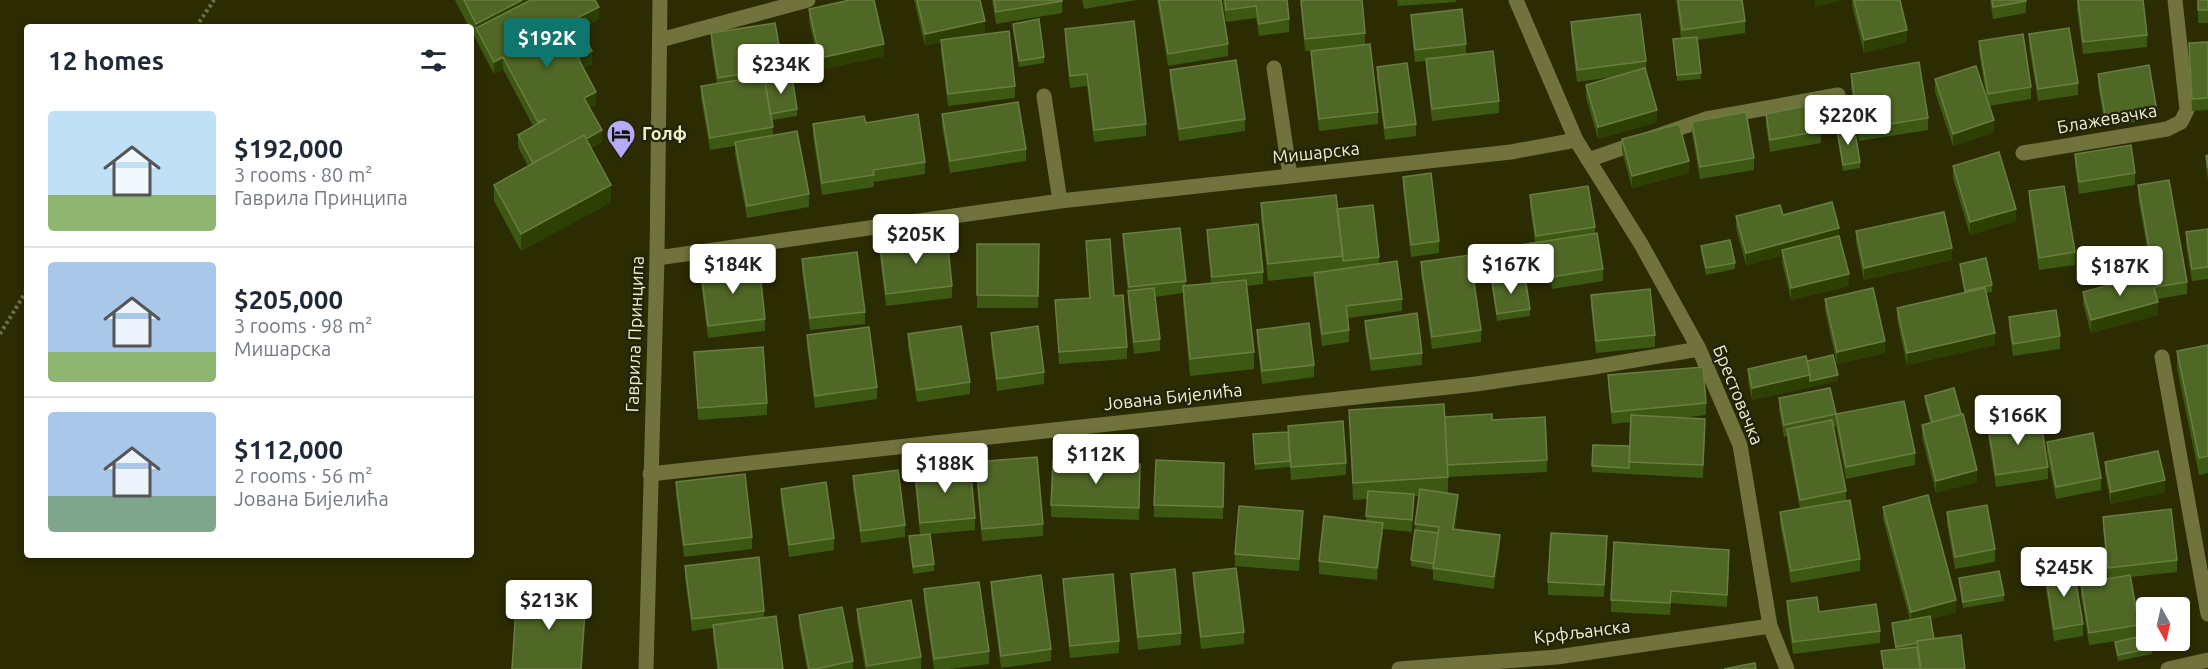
<!DOCTYPE html>
<meta charset="utf-8">
<style>
:root{--surface:#fff;--page:#f2f2f3;--text:#1f2937;--muted:#747a83;--line:#e0e1e3;--accent:#0f766e}
body{margin:0;font-family:Ubuntu,sans-serif;background:var(--page);color:var(--text);height:100vh;display:flex;flex-direction:column;font-size:22px;white-space:nowrap}
*{box-sizing:border-box;margin:0}
p{font-size:20px;color:var(--muted)}
.icon{flex:none;width:33px;height:33px;fill:none;stroke:currentColor;stroke-width:2;stroke-linecap:round;stroke-linejoin:round}
.map{position:relative;flex:1;overflow:hidden}
.details{position:absolute;left:24px;top:24px;width:450px;height:534px;display:flex;flex-direction:column;background:var(--surface);border-radius:6px;box-shadow:0 3px 9px #0003}
.details>*{flex:none}
.needle{width:39px;rotate:172deg}
.controls{position:absolute;left:2136px;top:597px;display:grid;gap:12px}
.controls a{display:grid;place-items:center;width:54px;height:54px;border-radius:6px;background:var(--surface);box-shadow:0 3px 9px #0003;font-size:30px}
.price{position:absolute;translate:-50% -51px;padding:0 14px;border-radius:6px;background:#fff;color:#222;font-size:20px;line-height:39px;filter:drop-shadow(0 2px 3px #0008)}
.price::after{content:'';position:absolute;left:50%;top:36px;width:18px;height:14px;margin-left:-9px;background:inherit;clip-path:polygon(0 0,100% 0,50% 100%)}
.price.active{background:var(--accent);color:#fff}
ul{padding:0;list-style:none}
li{display:flex;align-items:center;gap:18px;height:150px;padding:0 24px}
li+li{border-top:2px solid var(--line)}
li span{display:grid;place-items:center;flex:none;width:168px;height:120px;border-radius:6px;color:#555}
li>.icon{margin-inline-start:auto}
span .icon{width:72px;height:72px;fill:#fffc;stroke-width:1}
li b{font-size:26px}
h2{display:flex;justify-content:space-between;align-items:center;height:72px;padding:0 24px;font-size:26px}
.map>svg:first-child{display:block}
.lines{fill:none;stroke-linecap:round;stroke-linejoin:round}
.path{stroke:#6f7047;stroke-width:4;stroke-dasharray:3 3;stroke-linecap:butt}
.minor{stroke:#70733c;stroke-width:15}
.wall{fill:#3c5812}
.shaded-wall{fill:#2d3f03}
.building{fill:#506826;stroke:#697e40;stroke-width:1.5}
.labels{text-anchor:middle;stroke-width:4.5;stroke-linejoin:round;paint-order:stroke}
.street-label{font-size:18px;fill:#eff1cb;stroke:#212209}
.poi-label{font-size:18px;font-weight:bold;fill:#eff1cb;stroke:#212209;text-anchor:start}
</style>
<div class="map">
<svg width="2208" height="669" viewBox="0 0 2208 669">
<rect width="100%" height="100%" fill="#2b2c02"/>
<g class="lines">
<path class="path" d="M196,27L214,0
M0,334L27,290"/>
<path class="minor" d="M1516,0L1576,140L1641,244L1699,349L1740,445L1770,626L1787,669
M660,40L808,0
M1274,68L1290,176
M1044,96L1060,201
M2023,153L2167,129L2181,122L2187,110L2175,0
M1588,160L1706,119L1838,95
M657,258L1060,201L1511,152L1576,140
M2162,357L2208,614
M650,474L1476,384L1594,367L1699,349
M646,669L657,258L660,0
M1399,669L1557,657L1770,626
M2168,669L2208,660"/>
</g>
<path class="wall" d="M455,0H595L599,19L580,29L592,64L583,68L596,105L589,108L602,142L591,148L611,202L521,251L494,201V185L528,166L518,147V135L533,126L503,69L494,74L471,30V27H469Z
M914,0H980L985,33L970,36L1015,86V98L948,106L941,52V42L925,46Z
M992,0H1062V13L996,24Z
M1082,0H1137L1084,9Z
M1157,0H1221L1228,44V56L1168,66Z
M1223,0H1287L1289,19V32L1259,36L1256,18L1226,22Z
M1300,0H1362L1365,33V44L1378,112V124L1319,131L1311,63V51L1327,49L1305,51Z
M1397,0H1456V2L1398,6Z
M1676,0H1742L1745,21V33L1697,40L1701,79L1677,81L1673,39L1681,38Z
M1852,0H1900L1907,42L1864,53L1852,5Z
M1990,0H2026V13L1993,19Z
M2077,0L2147,35V47L2083,54L2077,10Z
M2198,0H2208V23H2198Z
M809,9L884,56L820,70L809,21Z
M1411,15L1466,44V54L1499,101V113L1432,121L1426,71V61L1415,62L1411,27Z
M1571,22L1646,61V73L1657,122L1598,139L1586,97V85L1613,77L1577,82L1571,35Z
M1013,24L1044,57V63L1019,67L1013,30Z
M1065,29L1146,124V136L1094,142L1087,86L1070,88L1065,41Z
M711,33L783,67V79L797,109V116L772,120L773,135L809,194V207L747,218L735,154V146L710,150L701,98V86L717,84L711,45Z
M2029,34L2078,83V95L2038,101L2029,46Z
M1979,41L2031,87V99L1989,106L1994,132L1953,146L1935,92V79L1987,100L1979,53Z
M2208,42V110L2192,111L2189,43Z
M1377,67L1416,124V136L1385,140L1377,79Z
M1170,70L1245,119V131L1179,141L1170,82Z
M1851,74L1928,118V130L1859,141L1851,86Z
M2098,74L2156,106V118L2105,127L2098,86Z
M942,114L1026,149V161L950,173L942,126Z
M1766,114L1821,131V143L1770,152L1766,126Z
M1692,122L1754,158V170L1700,179L1692,134Z
M866,123L925,162V174L874,182V187L822,195L813,136V124Z
M1837,129L1860,162V168L1843,171L1837,135Z
M1622,139L1689,173L1632,188L1622,151Z
M2075,154L2135,173V185L2079,194L2075,166Z
M2208,155V180L2206,168V156Z
M1953,166L2016,221L1970,235L1953,178Z
M1403,177L1439,241V253L1411,257L1403,189Z
M2138,185L2187,282V294L2157,299L2158,315L2091,333L2083,304V292L2155,290L2138,198Z
M2029,191L2075,252V265L2039,270L2029,203Z
M1530,195L1595,227V233L1603,269V281L1552,289L1551,278L1526,282L1530,309V316L1497,321L1488,262V250L1535,242L1530,207Z
M1261,203L1337,209L1379,257V264L1402,299V311L1348,318L1349,330V342L1322,346L1314,285V276L1268,281L1261,220Z
M1783,215L1839,236L1849,286L1791,300L1782,262V256L1746,265L1736,228V216Z
M2208,229V279L2192,281L2186,245V232Z
M1207,230L1263,272V284L1246,286L1254,352V369L1190,376L1183,303V293L1155,297L1160,339V351L1134,354L1128,303V293L1123,246V234L1186,281V286L1211,283L1207,242Z
M1856,231L1952,260L1864,280L1856,243Z
M1086,241L1127,347V359L1059,364L1055,300L1089,298Z
M977,244H1039L1038,308H977Z
M880,245L952,286V298L886,306L880,257Z
M1701,246L1735,263V269L1706,275L1701,252Z
M802,259L865,312V324L810,330L802,271Z
M1421,262L1481,330V342L1432,349L1421,274Z
M1960,264L1992,285V292L1986,293L1995,345L1907,365L1897,320V308L1965,293L1960,270Z
M701,271L765,319V331L708,338L701,283Z
M1591,295L1655,335V347L1596,353L1591,307Z
M1825,299L1885,353L1837,364L1825,311Z
M2009,317L2060,336V349L2013,356L2009,329Z
M1365,321L1422,353V365L1371,371L1365,333Z
M1257,330L1314,365V377L1262,384L1257,342Z
M991,333L1044,372V384L997,391L991,346Z
M908,334L970,382V394L917,402L908,347Z
M807,335L877,387V399L815,408L807,347Z
M2208,345V473L2199,475L2177,368V351Z
M694,352L767,403V415L698,420Z
M1807,361L1838,381L1752,400L1748,381V369Z
M1608,375L1706,403V415L1680,418L1705,431L1703,478L1592,472L1593,445L1630,446L1631,422L1612,424L1608,388Z
M1925,396L1977,482L1936,493L1922,437V425L1930,422L1925,403Z
M1779,398L1836,414L1915,453V465L1846,479L1836,426L1834,427L1846,491V501L1860,559V571L1791,583L1780,524V512L1800,509L1787,441V436L1784,437L1779,410Z
M1349,410L1492,420L1547,460V472L1448,477V493L1458,507L1455,529L1500,548L1494,589L1433,580V570L1411,566V560L1419,496H1414L1412,532L1383,529L1377,580L1319,574V561L1366,521L1367,499L1353,500Z
M1988,425L2048,467V479L1996,487L1988,437Z
M1253,434L1346,463V475L1291,480L1290,467L1255,470Z
M2047,442L2101,478V490L2056,499L2047,454Z
M976,462L1043,524V536L982,541L976,474Z
M2105,462L2165,492L2111,504L2105,474Z
M915,471L975,518V530L920,535L915,483Z
M1224,475L1223,519L1154,517V505Z
M853,476L905,525V537L861,543L853,488Z
M1140,476L1139,520L1051,517V505Z
M676,482L752,537V549L684,557L676,495Z
M781,489L834,538V550L789,557L781,501Z
M1883,507L1956,612L1930,619L1934,639L1965,669H1883L1881,651L1896,649L1892,630V623L1910,620L1883,519Z
M1947,512L1995,549V562L1955,569L1947,524Z
M2103,517L2177,560V572L2131,577L2139,625V637L2152,648V654L2118,661L2115,648V642L2130,639L2089,645L2081,595V583L2108,579L2103,529Z
M1303,523L1299,571L1235,566V554Z
M909,536L934,564V571L913,574Z
M1607,548L1604,597L1548,595V582Z
M1729,562L1727,607L1671,603L1670,615L1611,612V600Z
M685,566L764,611V618L783,669H717L713,637V628L692,631L685,578Z
M2045,571L2083,624V636L2054,641L2045,583Z
M1193,573L1244,632V644L1201,649L1193,585Z
M1131,574L1181,633V645L1138,650L1131,586Z
M1959,578L2004,595V601L1963,608L1959,584Z
M1063,579L1119,641V653L1070,658L1063,591Z
M991,582L1051,649V661L1001,668L991,594Z
M924,589L989,651V664L950,669H934L924,601Z
M1787,601L1880,631V643L1793,654L1787,613Z
M857,609L921,657V669H865L857,621Z
M799,615L853,661V669H807L799,627Z"/>
<path class="shaded-wall" d="M522,0H554L476,28V24Z
M1815,0H1845L1815,7Z
M599,7V19L575,31V19Z
M985,21V33L925,46V34Z
M1907,30V42L1864,53V40Z
M884,44V56L820,70V58Z
M592,51V64L578,70V58Z
M503,57V69L494,74V62Z
M596,92V105L584,110V98Z
M1657,110V122L1598,139V127Z
M1994,120V132L1953,146V134Z
M602,130V142L535,178V166Z
M1689,161V173L1632,188V176Z
M611,185V202L521,251V234Z
M2016,209V221L1970,235V222Z
M1839,228V240L1782,250V256L1746,265V253Z
M1952,248V260L1864,280V268Z
M1849,274V286L1791,300V288Z
M2158,302V315L2091,333V320Z
M1995,333V345L1907,365V353Z
M1885,341V353L1837,364V352Z
M1810,375V387L1752,400V388Z
M1838,375V381L1810,387V381Z
M1977,470V482L1936,493V481Z
M2165,480V492L2111,504V492Z
M1458,495V507L1453,541V529Z
M1303,511V523L1299,571V559Z
M1383,523V535L1377,580V568Z
M1500,535V548L1494,589V577Z
M1607,536V548L1604,597V585Z
M1729,550V562L1727,607V595Z
M586,596V613L582,669H581Z
M1956,600V612L1911,624V612Z"/>
<path class="building" d="M464,0H522L476,24Z
M531,0H595L599,7L575,19L592,51L578,58L596,92L584,98L602,130L586,139L584,135L533,163L518,135L546,119L538,122L503,57L494,62L476,28Z
M850,0H874L884,44L820,58L809,9Z
M917,0H980L985,21L925,34Z
M994,0H1062V1L996,12Z
M1159,0H1221L1228,44L1168,54Z
M1225,0H1287L1289,19L1259,24L1256,6L1226,10Z
M1301,0H1362L1365,33L1305,39Z
M1678,0H1742L1745,21L1682,30Z
M1854,0H1900L1907,30L1864,40Z
M1992,0H2026V1L1993,7Z
M2078,0H2143L2147,35L2083,42Z
M2198,0H2208V10H2198Z
M1462,9L1466,44L1415,50L1411,15Z
M1640,14L1646,61L1577,70L1571,22Z
M1039,19L1044,57L1019,61L1013,24Z
M1134,21L1146,124L1094,130L1087,74L1070,76L1065,29Z
M775,23L783,67L718,78L711,33Z
M2069,28L2078,83L2038,89L2029,34Z
M1009,31L1015,86L948,94L941,40Z
M2023,34L2031,87L1988,94L1979,41Z
M1697,37L1701,73L1677,75L1673,39Z
M2208,42V98L2192,99L2189,43Z
M1370,44L1378,112L1319,119L1311,51Z
M1493,51L1499,101L1432,109L1426,59Z
M1236,60L1245,119L1179,129L1170,70Z
M1919,62L1928,118L1859,129L1851,74Z
M1407,63L1416,124L1385,128L1377,67Z
M2149,65L2156,106L2105,115L2098,74Z
M1976,66L1994,120L1953,134L1935,79Z
M1645,68L1657,110L1598,127L1586,85Z
M764,76L773,127L710,138L701,86Z
M792,77L797,109L770,114L765,81Z
M1018,102L1026,149L950,161L942,114Z
M1816,104L1821,131L1770,140L1766,114Z
M1746,112L1754,158L1700,167L1692,122Z
M918,114L925,162L873,170L874,175L822,183L813,124L864,116L866,123Z
M1679,124L1689,161L1632,176L1622,139Z
M1854,126L1860,162L1843,165L1837,129Z
M797,131L809,194L747,206L735,142Z
M584,135L611,185L521,234L494,185Z
M2131,145L2135,173L2079,182L2075,154Z
M1999,152L2016,209L1970,222L1953,166Z
M2208,155V168L2206,156Z
M1431,173L1439,241L1411,245L1403,177Z
M2169,180L2187,282L2156,287L2138,185Z
M1588,186L1595,227L1536,236L1530,195Z
M2064,186L2075,252L2039,258L2029,191Z
M1336,195L1343,256L1268,264L1261,203Z
M1832,202L1839,228L1746,253L1736,216L1780,205L1783,215Z
M1373,205L1379,257L1343,261L1337,209Z
M1944,212L1952,248L1864,268L1856,231Z
M1258,224L1263,272L1212,277L1207,230Z
M1180,228L1186,281L1129,287L1123,234Z
M2208,229V267L2192,269L2186,232Z
M1597,233L1603,269L1552,277L1551,266L1492,275L1488,250Z
M1839,236L1849,274L1791,288L1782,250Z
M947,237L952,286L886,294L880,245Z
M1110,239L1114,296L1123,295L1127,347L1059,352L1055,300L1090,298L1086,241Z
M1730,240L1735,263L1706,268L1701,246Z
M977,244H1039L1038,296L977,295Z
M857,252L865,312L810,318L802,259Z
M1470,255L1481,330L1432,337L1421,262Z
M1986,258L1992,285L1965,291L1960,264Z
M1397,261L1402,299L1346,306L1349,330L1322,334L1314,273Z
M759,264L765,319L708,326L701,271Z
M2150,274L2158,302L2091,320L2083,292Z
M1525,276L1530,309L1497,314L1492,281Z
M1246,280L1254,352L1190,359L1183,286Z
M1154,288L1160,339L1134,342L1128,291Z
M1873,288L1885,341L1837,352L1825,299Z
M1985,288L1995,333L1907,353L1897,308Z
M1650,289L1655,335L1596,341L1591,295Z
M2056,310L2060,336L2013,344L2009,317Z
M1417,313L1422,353L1371,359L1365,321Z
M1309,323L1314,365L1262,371L1257,330Z
M961,326L970,382L917,390L908,334Z
M1038,326L1044,372L997,379L991,333Z
M869,327L877,387L815,396L807,335Z
M2208,345V456L2199,458L2177,351Z
M763,347L767,403L698,408L694,352Z
M1833,355L1838,375L1810,381V375L1807,361Z
M1806,356L1810,375L1752,388L1748,369Z
M1703,367L1706,403L1612,412L1608,375Z
M1830,388L1836,414L1784,425L1779,398Z
M1954,388L1961,414L1932,422L1925,396Z
M1904,401L1915,453L1846,467L1836,414Z
M1444,404L1448,477L1353,483L1349,410Z
M1492,414V420L1545,417L1547,460L1447,465L1445,417Z
M1963,414L1977,470L1936,481L1922,425Z
M1631,415L1705,419L1703,465L1629,462Z
M2040,416L2048,467L1996,475L1988,425Z
M1832,420L1846,491L1800,500L1787,429Z
M1343,421L1346,463L1291,467L1288,426Z
M1288,432L1290,461L1255,464L1253,434Z
M2093,433L2101,478L2056,487L2047,442Z
M1593,445L1630,446L1629,468L1592,466Z
M2158,451L2165,480L2111,492L2105,462Z
M1037,457L1043,524L982,529L976,462Z
M1156,460L1224,463L1223,507L1154,505Z
M1053,461L1140,464L1139,508L1051,505Z
M970,465L975,518L920,523L915,471Z
M898,470L905,525L861,531L853,476Z
M745,474L752,537L684,545L676,482Z
M826,482L834,538L789,545L781,489Z
M1420,489L1458,495L1453,529L1500,535L1494,577L1433,568L1439,527L1415,524Z
M1368,491L1414,494L1412,520L1366,516Z
M1928,495L1956,600L1911,612L1883,507Z
M1850,500L1860,559L1791,571L1780,512Z
M1987,505L1995,549L1955,557L1947,512Z
M1239,506L1303,511L1299,559L1235,554Z
M2171,509L2177,560L2108,568L2103,517Z
M1324,516L1383,523L1377,568L1319,561Z
M1415,530L1438,533L1434,564L1411,560Z
M1551,533L1607,536L1604,585L1548,582Z
M930,534L934,564L913,567L909,536Z
M1614,542L1729,550L1727,595L1671,591L1670,603L1611,600Z
M759,557L764,611L692,619L685,566Z
M2073,566L2083,624L2054,629L2045,571Z
M1236,568L1244,632L1201,637L1193,573Z
M1175,569L1181,633L1138,637L1131,574Z
M1999,571L2004,595L1963,602L1959,578Z
M1113,574L1119,641L1070,646L1063,579Z
M1041,575L1051,649L1001,656L991,582Z
M2130,575L2139,625L2089,633L2081,583Z
M979,582L989,651L934,659L924,589Z
M517,592L586,596L581,669H512Z
M1817,597L1819,612L1876,604L1880,631L1793,642L1787,601Z
M911,600L921,657L867,666L857,609Z
M842,607L853,661L816,669H809L799,615Z
M776,616L783,669H719L713,625Z
M1930,616L1934,639L1917,641V643L1896,647L1892,623Z
M1961,635L1965,669H1921L1917,641Z
M2146,635V640H2151L2152,648L2118,655L2115,642Z
M1917,647L1920,669H1884L1881,651Z
M1755,663L1756,669H1724Z"/>
<defs>
<g id="hotel-pin" transform="scale(1.5)"><path d="M0 17L-7.5 6A9.5 9.5 0 1 1 7.5 6Z" fill="#b7abf8" stroke="#212209"/><path d="M-6-4.5h1.5V1H6V5H4.5V3h-9V5H-6ZM-4 0a1.8 1.8 0 1 1 3.6 0ZM.5 0V-2.5h3Q6-2.5 6 0Z" fill="#111"/></g>
</defs>
<g fill-rule="evenodd">
<use href="#hotel-pin" x="621" y="134"/>
</g>
<g class="labels">
<g class="street-label">
<text transform="translate(2107 119) rotate(-10)" y="6">Блажевачка</text>
<text transform="translate(1316 153) rotate(-6)" y="6">Мишарска</text>
<text transform="translate(635 334) rotate(-88)" y="6">Гаврила Принципа</text>
<text transform="translate(1738 395) rotate(68)" y="6">Брестовачка</text>
<text transform="translate(1173 397) rotate(-6)" y="6">Јована Бијелића</text>
<text transform="translate(1582 632) rotate(-7)" y="6">Крфљанска</text>
</g>
<g class="poi-label">
<text x="642" y="140">Голф</text>
</g>
</g>
</svg>
<div class="controls">
<a><svg class="needle" viewBox="-14 -14 28 28"><path d="M0-13l5 13h-10z" fill="#e53935"/><path d="M0 13l5-13h-10z" fill="#747a83"/></svg></a>
</div>
<b class="price active" style="left:547px;top:69px">$192K</b>
<b class="price" style="left:781px;top:95px">$234K</b>
<b class="price" style="left:1848px;top:146px">$220K</b>
<b class="price" style="left:916px;top:265px">$205K</b>
<b class="price" style="left:733px;top:295px">$184K</b>
<b class="price" style="left:1511px;top:295px">$167K</b>
<b class="price" style="left:2120px;top:297px">$187K</b>
<b class="price" style="left:2018px;top:446px">$166K</b>
<b class="price" style="left:1096px;top:485px">$112K</b>
<b class="price" style="left:945px;top:494px">$188K</b>
<b class="price" style="left:2064px;top:598px">$245K</b>
<b class="price" style="left:549px;top:631px">$213K</b>
<section class="details">
<h2>12 homes<svg class="icon" aria-label="filters" viewBox="0 0 24 24"><path d="M4 7h16M4 17h16"/><circle cx="9" cy="7" r="2"/><circle cx="15" cy="17" r="2"/></svg></h2>
<ul>
<li><span style="background:linear-gradient(#bfe0f5 70%,#8fb573 0)"><svg class="icon" aria-label="home" viewBox="0 0 24 24"><path d="M3 11l9-7 9 7M6 9v11h12V9"/></svg></span><div><b>$192,000</b><p>3 rooms · 80 m²</p><p>Гаврила Принципа</p></div></li>
<li><span style="background:linear-gradient(#a9c7e8 75%,#8fb573 0)"><svg class="icon" aria-label="home" viewBox="0 0 24 24"><path d="M3 11l9-7 9 7M6 9v11h12V9"/></svg></span><div><b>$205,000</b><p>3 rooms · 98 m²</p><p>Мишарска</p></div></li>
<li><span style="background:linear-gradient(#a9c7e8 70%,#7fa58c 0)"><svg class="icon" aria-label="home" viewBox="0 0 24 24"><path d="M3 11l9-7 9 7M6 9v11h12V9"/></svg></span><div><b>$112,000</b><p>2 rooms · 56 m²</p><p>Јована Бијелића</p></div></li>
</ul>
</section>
</div>
